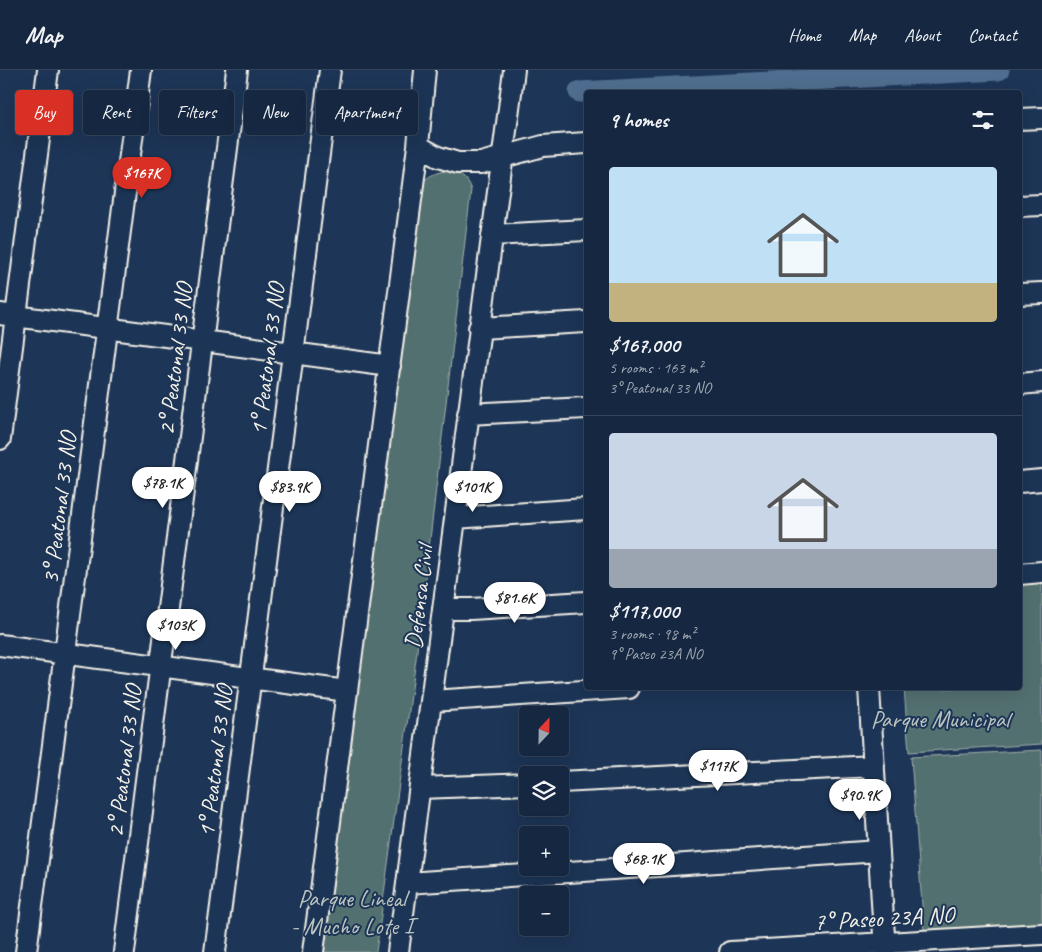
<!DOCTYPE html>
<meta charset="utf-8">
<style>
:root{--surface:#162841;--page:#23344c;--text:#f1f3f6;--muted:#9ea6b1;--line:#35445a;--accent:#d93025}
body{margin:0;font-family:Caveat,sans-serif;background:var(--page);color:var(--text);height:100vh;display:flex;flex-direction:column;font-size:19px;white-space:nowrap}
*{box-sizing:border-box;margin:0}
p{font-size:16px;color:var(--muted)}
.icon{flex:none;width:28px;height:28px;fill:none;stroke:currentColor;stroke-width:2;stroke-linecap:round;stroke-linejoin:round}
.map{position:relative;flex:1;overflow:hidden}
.details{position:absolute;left:584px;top:20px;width:438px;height:600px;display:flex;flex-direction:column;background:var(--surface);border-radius:5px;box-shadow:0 5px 20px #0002,0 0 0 1px var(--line)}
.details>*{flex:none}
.hud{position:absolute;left:15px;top:20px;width:475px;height:45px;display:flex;gap:10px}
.needle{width:32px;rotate:22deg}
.fabs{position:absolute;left:519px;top:636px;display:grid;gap:10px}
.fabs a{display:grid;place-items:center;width:50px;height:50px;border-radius:5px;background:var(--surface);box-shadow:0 5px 20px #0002,0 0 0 1px var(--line);font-size:25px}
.price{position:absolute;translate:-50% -42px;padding:0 11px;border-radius:18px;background:#fff;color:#222;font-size:16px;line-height:32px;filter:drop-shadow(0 1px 2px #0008)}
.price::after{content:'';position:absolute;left:50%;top:30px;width:15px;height:11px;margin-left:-8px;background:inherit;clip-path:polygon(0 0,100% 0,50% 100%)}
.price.current{background:var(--accent);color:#fff}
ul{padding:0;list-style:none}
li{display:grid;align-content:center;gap:10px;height:265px;padding:0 25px}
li+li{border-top:1px solid var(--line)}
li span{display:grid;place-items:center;height:155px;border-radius:5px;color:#555}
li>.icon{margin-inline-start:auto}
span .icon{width:90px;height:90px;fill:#fffc;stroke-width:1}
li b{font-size:21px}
h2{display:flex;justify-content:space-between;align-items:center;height:60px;padding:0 25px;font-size:21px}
.chip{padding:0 18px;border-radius:5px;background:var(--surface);box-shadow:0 5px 20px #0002,0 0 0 1px var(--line);font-size:18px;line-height:45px}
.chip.current{background:var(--accent);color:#fff}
header{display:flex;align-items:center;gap:30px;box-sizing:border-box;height:70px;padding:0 25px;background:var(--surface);border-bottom:1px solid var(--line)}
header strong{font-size:24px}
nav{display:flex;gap:28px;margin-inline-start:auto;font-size:18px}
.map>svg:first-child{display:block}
.green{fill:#52706f;stroke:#a3b0ac}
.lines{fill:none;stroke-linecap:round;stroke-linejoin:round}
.canal{stroke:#506d8f;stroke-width:21}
.minor-casing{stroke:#f4f1e8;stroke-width:24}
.minor{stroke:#1d3557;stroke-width:20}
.labels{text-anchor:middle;stroke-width:4;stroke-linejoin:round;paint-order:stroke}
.street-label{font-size:24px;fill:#f4f1e8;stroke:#1d3557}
.park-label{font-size:24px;fill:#bbc4be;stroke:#1d3557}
</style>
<header>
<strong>Map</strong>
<nav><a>Home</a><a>Map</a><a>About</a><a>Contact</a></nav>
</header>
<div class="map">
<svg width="1042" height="882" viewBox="0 0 1042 882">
<rect width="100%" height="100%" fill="#1d3557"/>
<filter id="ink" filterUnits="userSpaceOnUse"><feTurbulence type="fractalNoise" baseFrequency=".02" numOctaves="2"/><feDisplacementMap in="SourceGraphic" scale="10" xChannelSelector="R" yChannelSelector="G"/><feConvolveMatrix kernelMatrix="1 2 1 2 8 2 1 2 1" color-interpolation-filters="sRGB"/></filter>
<g filter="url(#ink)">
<path class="green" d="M447,101C461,105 466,106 471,120L416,589L376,882H316L420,114C429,106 435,102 447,101Z
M1042,512V674L909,682L904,618H1019V513Z
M1042,680V856L924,862L911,687Z"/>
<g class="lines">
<path class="canal" d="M579,22L999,0"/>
<g class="minor-casing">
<path id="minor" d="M1019,49L1042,48
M418,76L438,87L458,93H481L543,76L586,73
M1019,136L1042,135
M492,165L586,160
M1019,224L1042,223
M0,244L390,296
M479,258L586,252
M1019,314L1042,312
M468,344L586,338
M0,369L48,0
M1019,412L1042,410
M455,448L586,439
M1019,504L1042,502
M443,539H471L586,532
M0,575L347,621
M869,618L885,882
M431,631L629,618
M560,712L874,696
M420,718L528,714
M407,813L879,781
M26,882L141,0
M124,882L237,0
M215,882L330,0
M313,882L418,76L425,0
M398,882L514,0
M730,882L1042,864"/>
</g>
<use href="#minor" class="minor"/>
</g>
</g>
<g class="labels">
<g class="street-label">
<text transform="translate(175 289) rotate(-83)" y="8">2° Peatonal 33 NO</text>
<text transform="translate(267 289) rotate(-83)" y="8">1° Peatonal 33 NO</text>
<text transform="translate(59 438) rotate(-83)" y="8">3° Peatonal 33 NO</text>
<text transform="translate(419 527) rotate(-83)" y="8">Defensa Civil</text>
<text transform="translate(124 691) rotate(-83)" y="8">2° Peatonal 33 NO</text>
<text transform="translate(215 691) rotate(-83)" y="8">1° Peatonal 33 NO</text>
<text transform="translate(884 848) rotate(-3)" y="8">7° Paseo 23A NO</text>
</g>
<g class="park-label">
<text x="940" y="657">Parque Municipal</text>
<text x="352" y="836">Parque Lineal<tspan x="352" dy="28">- Mucho Lote I</tspan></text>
</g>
</g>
</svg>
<div class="fabs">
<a><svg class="needle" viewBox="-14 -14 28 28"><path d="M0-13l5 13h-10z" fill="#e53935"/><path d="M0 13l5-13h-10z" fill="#9ea6b1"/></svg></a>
<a><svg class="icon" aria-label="layers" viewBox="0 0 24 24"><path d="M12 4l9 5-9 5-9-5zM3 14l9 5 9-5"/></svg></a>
<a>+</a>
<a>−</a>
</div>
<b class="price current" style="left:142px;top:129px">$167K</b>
<b class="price" style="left:163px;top:439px">$78.1K</b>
<b class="price" style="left:290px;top:443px">$83.9K</b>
<b class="price" style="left:473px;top:443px">$101K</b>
<b class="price" style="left:515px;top:554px">$81.6K</b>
<b class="price" style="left:176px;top:581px">$103K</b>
<b class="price" style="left:718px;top:722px">$117K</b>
<b class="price" style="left:860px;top:751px">$90.9K</b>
<b class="price" style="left:644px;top:815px">$68.1K</b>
<div class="hud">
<a class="chip current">Buy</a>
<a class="chip">Rent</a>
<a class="chip">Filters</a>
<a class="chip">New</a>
<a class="chip">Apartment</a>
</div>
<section class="details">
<h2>9 homes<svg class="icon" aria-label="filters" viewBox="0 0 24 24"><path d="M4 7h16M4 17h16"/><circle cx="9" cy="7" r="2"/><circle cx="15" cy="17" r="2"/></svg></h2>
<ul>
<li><span style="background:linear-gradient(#bfe0f5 75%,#c2b280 0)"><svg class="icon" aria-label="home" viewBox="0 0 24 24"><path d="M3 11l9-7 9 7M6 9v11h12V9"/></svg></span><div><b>$167,000</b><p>5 rooms · 163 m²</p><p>3° Peatonal 33 NO</p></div></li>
<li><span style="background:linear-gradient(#c9d6e8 75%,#9aa5b1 0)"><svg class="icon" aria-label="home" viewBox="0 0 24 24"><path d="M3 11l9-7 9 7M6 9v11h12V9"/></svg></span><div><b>$117,000</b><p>3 rooms · 98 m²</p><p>9° Paseo 23A NO</p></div></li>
</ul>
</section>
</div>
